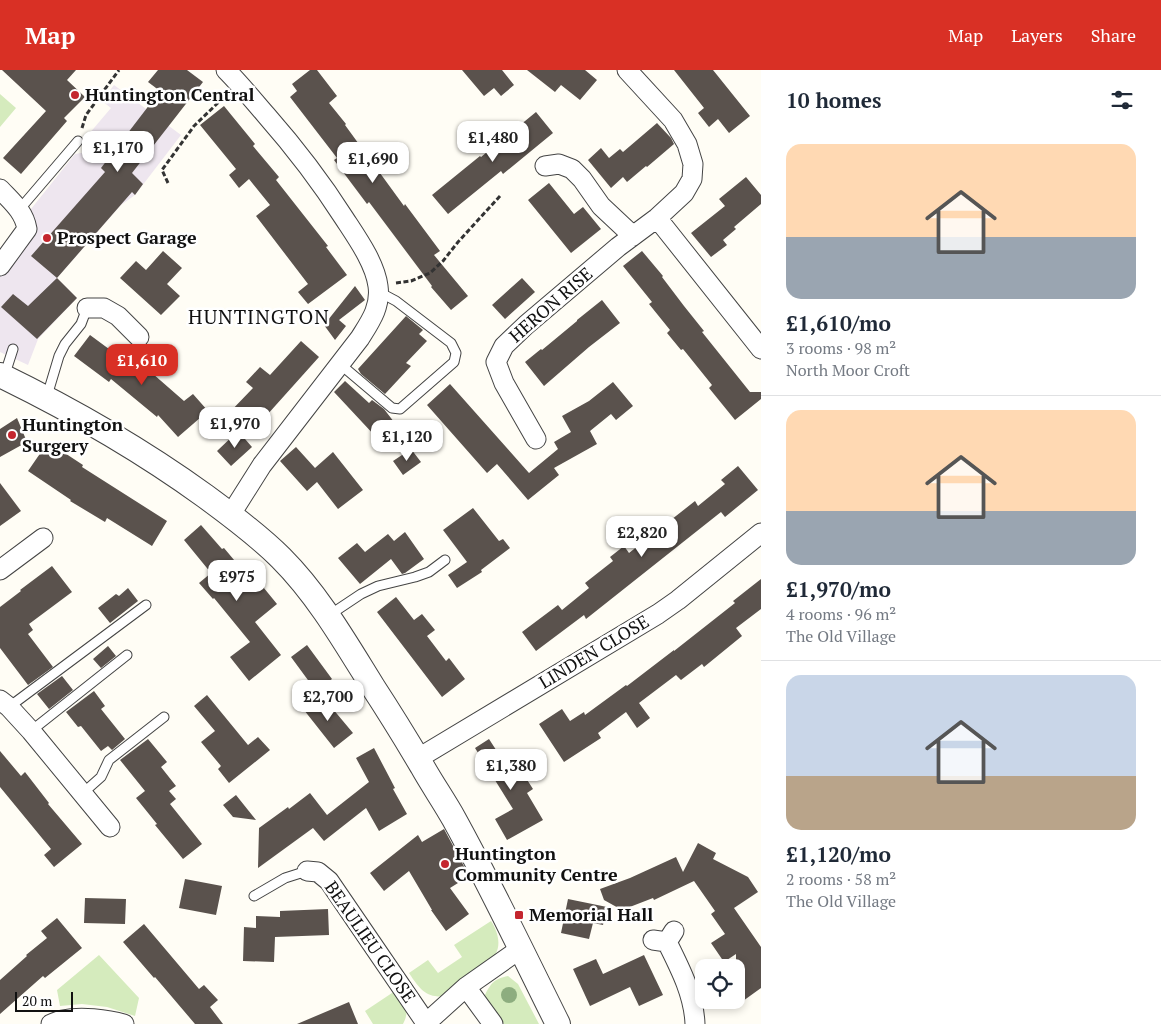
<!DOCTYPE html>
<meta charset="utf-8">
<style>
:root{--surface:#fff;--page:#f6f6f7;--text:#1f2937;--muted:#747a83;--line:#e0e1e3;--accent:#d93025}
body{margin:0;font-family:"PT Serif",serif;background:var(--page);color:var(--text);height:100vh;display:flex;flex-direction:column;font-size:19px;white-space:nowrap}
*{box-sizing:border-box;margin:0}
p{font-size:16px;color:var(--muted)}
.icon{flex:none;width:28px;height:28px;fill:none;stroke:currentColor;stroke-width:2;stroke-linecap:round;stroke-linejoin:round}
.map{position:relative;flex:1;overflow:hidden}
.details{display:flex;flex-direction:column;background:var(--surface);width:400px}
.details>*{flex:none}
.controls{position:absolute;left:695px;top:889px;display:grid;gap:10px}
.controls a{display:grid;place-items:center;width:50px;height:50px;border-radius:10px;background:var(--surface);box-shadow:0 2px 8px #0003;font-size:25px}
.scale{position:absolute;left:15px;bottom:12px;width:58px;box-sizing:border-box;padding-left:5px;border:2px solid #111;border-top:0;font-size:14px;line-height:18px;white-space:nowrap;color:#111;-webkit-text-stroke:4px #fff;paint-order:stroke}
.price{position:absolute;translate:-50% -42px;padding:0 11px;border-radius:10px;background:#fff;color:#222;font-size:16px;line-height:32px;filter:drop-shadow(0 1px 2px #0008)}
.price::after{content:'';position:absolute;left:50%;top:30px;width:15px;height:11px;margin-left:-8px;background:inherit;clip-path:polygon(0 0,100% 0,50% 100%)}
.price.selected{background:var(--accent);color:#fff}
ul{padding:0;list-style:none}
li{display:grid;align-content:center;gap:10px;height:265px;padding:0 25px}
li+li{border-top:1px solid var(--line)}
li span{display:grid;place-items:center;height:155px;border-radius:15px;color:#555}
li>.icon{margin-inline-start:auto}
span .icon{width:90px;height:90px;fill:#fffc;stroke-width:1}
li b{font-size:21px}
h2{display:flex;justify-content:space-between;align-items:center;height:60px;padding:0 25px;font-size:21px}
header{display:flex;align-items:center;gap:30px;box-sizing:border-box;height:70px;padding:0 25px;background:var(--accent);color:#fff}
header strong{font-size:24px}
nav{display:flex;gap:28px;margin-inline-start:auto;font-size:18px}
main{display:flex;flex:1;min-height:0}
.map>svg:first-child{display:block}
.industrial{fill:#eee6ef}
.green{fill:#d5ebbd}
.building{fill:#5a524d}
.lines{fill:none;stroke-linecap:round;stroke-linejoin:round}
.service-casing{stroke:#444;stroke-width:11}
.minor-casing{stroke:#444;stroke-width:21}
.tertiary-casing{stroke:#444;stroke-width:26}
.path{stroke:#333;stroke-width:3;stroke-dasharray:5 2.5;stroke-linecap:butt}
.service{stroke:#fff;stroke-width:9}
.minor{stroke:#fff;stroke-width:19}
.tertiary{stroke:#fff;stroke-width:24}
.tree{fill:#8dad7f}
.poi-dot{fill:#c4262e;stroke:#fff;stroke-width:2}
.labels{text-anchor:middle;stroke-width:5;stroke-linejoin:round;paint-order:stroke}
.poi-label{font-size:18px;font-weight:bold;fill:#111;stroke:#fff;text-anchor:start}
.street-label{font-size:18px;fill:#111;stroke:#fff}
.quarter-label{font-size:20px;letter-spacing:1px;fill:#111;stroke:#fff}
</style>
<header>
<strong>Map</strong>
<nav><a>Map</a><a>Layers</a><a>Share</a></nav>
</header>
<main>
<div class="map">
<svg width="761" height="954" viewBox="0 0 761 954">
<rect width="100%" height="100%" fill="#fffdf5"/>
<path class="industrial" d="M114,15L181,65L135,125L121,135L57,208L77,228L38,269L28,295L0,282V206L33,160L31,139L75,84L87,82L83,71L111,38L102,31Z"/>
<path class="green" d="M0,24L16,38L0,57Z
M491,851C497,860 502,874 495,885C493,888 487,892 483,895C473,903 458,919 446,924C444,926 438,927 435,926C423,925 415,912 409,903L428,890L438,903L462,887L454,875Z
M99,885L139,928L135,946L107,937L82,934L60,936L57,920Z
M508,906L518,914L539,954H504L488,934L485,925C491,913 494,909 508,906Z
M395,921C404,932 411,939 403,954H373L365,941Z"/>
<path class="building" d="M2,0H76L67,10L85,27L64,48L67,51L21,104L3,88L46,41Z
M158,0H187L203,12L132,103L143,114L135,125L132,122L57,208L31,186L105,102L101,98L160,21L148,12Z
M310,0H317L337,26L329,33L346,54L345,55L404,136L405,134L440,181L434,185L468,226L451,240L431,217L432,216L369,132L367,134L334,90L337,88L290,27L297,21L292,14Z
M462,0H502L514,15L501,26L494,18L484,26Z
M527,0H585L597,10L580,30L561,15L555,22Z
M674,0H713L750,46L729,63L718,49L709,57L698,43L704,38Z
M224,36L255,74L253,76L279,107L276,110L328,176L326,177L347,205L308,234L298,222L308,214L256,146L270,135L249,109L239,118L229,105L236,99L200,55Z
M536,42L553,63L503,104L501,101L448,144L432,125L480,86L481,87Z
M657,53L671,68L674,74L647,97L646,96L627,112L623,107L611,118L588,90L601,78L609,88L620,79L623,82Z
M746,107L761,125V134L734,157L736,159L723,170L727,175L711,187L691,163L725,136L719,129Z
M549,113L574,144L583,137L601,159L571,183L528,130Z
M163,181L182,198L167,214L180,226L161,245L120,208L136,191L146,200Z
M642,181L663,206L662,207L684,236L704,261L702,262L750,322H761V329L735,350L709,318L712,315L683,279L681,280L667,263L670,260L649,234L652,232L623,196Z
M57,208L77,228L37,269L1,237L13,224L28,236Z
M522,208L535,222L505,249L492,235Z
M355,216L365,230L339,250L346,256L335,270L324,255Z
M602,230L620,253L589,277L544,316L525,292L541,279L542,280L577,251V250Z
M406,246L423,260L419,264L427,271L406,293L411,296L385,324L361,304L358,299Z
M90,265L132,296L137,290L184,331L193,324L208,341L178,367L158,345L157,347L111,309L109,312L74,286Z
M301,271L319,287L249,365L227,345L253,318L246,312L260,297L270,305Z
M345,311L369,333L372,330L384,339L394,352L376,367L334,322Z
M613,312L633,336L616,350L611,344L590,361L597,374L554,398L559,405L528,430L497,394L487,403L427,335L450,314L529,403L558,379L554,372L571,362L562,346L589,331Z
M17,348L27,372L0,387V359Z
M238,361L252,377L231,396L217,381Z
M48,372L83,395L82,397L167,451L152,476L107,448L105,452L70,431L71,430L28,401Z
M296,377L315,398L333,382L363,420L338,439L317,412L307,421L280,391Z
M411,379L421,392L403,405L393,391Z
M738,396L758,420L725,447L721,442L586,549L584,545L536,581L522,562L558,535L562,540L589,518L585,513L613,491L610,487L624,476L629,483L695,431L698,436L725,414L721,410Z
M0,413L21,441L0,456Z
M473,438L499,471L503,469L510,478L481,500L482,502L457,518L448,505L467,492L443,460Z
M201,455L222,479L224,478L255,515L259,512L277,534L255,552L281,585L249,611L230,587L250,572L214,528L213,529L199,513L211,503L184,470Z
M405,462L424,489L405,503L402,504L391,489L360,514L338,488L357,473L365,482L388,464L394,471Z
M52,496L72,522L29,554L33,560L28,564L53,597L28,615L0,578V537L21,521L20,520Z
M761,509V539L736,558L742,566L704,597L702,594L681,610L676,605L639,633L650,648L637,658L626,642L598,663L601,668L564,692L539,654L562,639L570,651L584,642L585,645L626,615L627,616L674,580V581L735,533L733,531Z
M128,518L138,531L110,553L98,538L116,524L119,526Z
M396,527L414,550L422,544L435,560L427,566L446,591L449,588L465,609L442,627L377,542Z
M307,575L332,609L316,621L291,587Z
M108,576L116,586L101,598L93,589Z
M62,606L73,620L49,639L37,624Z
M94,621L105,636L101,639L125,669L112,680L108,676L101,681L81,656L78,657L66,642Z
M207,625L248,675L258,667L270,680L229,713L218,699L221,696L201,672L215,661L194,636Z
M322,626L353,663L334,678L304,640Z
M148,669L167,692L161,697L176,716L169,721L176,729L170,734L202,774L183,789L155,755L157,754L136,728L145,721L120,690Z
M489,669L500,686L508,680L533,719L527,723L543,750L507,770L495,749L513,739L475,678Z
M374,678L395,718L393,719L407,744L379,761L366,738L324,771L313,758L258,798L259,758L288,737L289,739L310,723L327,745L369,712L356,688Z
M0,681L21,706L25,702L49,733L48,734L82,774L54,797L44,785L51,779L0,717Z
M236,725L256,750L233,747L223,735Z
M444,759L466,800L454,807L458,813L450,818L469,844L446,861L431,840H432L409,801L384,821L370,803L418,765L422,772Z
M698,773L716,783L713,789L748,807L758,822L734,838L761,877V918L736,936V884L724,892L711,873L725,864L711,844L715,841L694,811L654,830L653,828L622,840L604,830L600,819L630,808L676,787L683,802Z
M185,809L222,816L216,845L179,838Z
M85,828L126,829L125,854L84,853Z
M568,829L607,837L603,855L593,853L589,869L561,863Z
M328,839L329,865L275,867L274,892L243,891L244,857L256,858V846L280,847V841Z
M57,848L82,878L45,908L43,906L0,944V910L27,886L26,885L47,868L41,861Z
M144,854L199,919L204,915L218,930L210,937L223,954H195L155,907L154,908L123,872Z
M644,885L663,925L639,936L630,917L590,936L573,899L596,889L603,904Z
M349,932L358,954H297Z"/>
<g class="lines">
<g class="service-casing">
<path id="service" d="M19,140L78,71
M340,294L392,338L400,339L454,292L456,283L451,273L396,231L379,222
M4,307L13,279
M47,326L59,286L65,274L81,254L87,238
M328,546L361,524L378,516L415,507L429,502L445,490
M9,637L146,535
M31,661L127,585
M83,723L101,707L109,690L164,647
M254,826L285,808L307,801"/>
</g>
<g class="minor-casing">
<path id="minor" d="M226,0C240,14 253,30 266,45C295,78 321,112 344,148C357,168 375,193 378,216C381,237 370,252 360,268L262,395L231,444
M545,96L559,94L572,99L582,109L601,136L633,166
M0,119C11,131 24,141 27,159L0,196
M657,148L761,279
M87,238H104L118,246L139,267
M536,369L504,313L496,292L504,276L526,255L618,177L657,148L684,123L692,109L693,94L687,74L673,50L627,0
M0,500L43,468
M0,630L9,637L31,661L110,757
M417,689L658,544L678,530L761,463
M307,801L318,802L329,811L426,953
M653,870L667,872L674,861
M667,872C680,898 694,925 695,954
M466,917L493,954
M51,954C55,953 59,950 63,950C80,946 107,949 124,954
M425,954L466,917L520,879"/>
</g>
<g class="tertiary-casing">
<path id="tertiary" d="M0,305C72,340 140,379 205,426C231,445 258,465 281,488C318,525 345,572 373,617C390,643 406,669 422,696C432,714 444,731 454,749C491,816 524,886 558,954"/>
</g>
<path class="path" d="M82,58L86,45L119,0
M168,113L162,100L194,56L225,26
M396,213L411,211L430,203L443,191L458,172L500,126"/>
<use href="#service" class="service"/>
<use href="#minor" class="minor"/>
<use href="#tertiary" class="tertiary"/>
</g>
<circle class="tree" cx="509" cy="925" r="8"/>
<g class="poi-dot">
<circle cx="75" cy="25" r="5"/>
<circle cx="47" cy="168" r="5"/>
<circle cx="12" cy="365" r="5"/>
<circle cx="445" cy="794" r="5"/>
<rect x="514" y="840" width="10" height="10" rx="2.5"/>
</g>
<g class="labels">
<g class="poi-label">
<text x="85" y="31">Huntington Central</text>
<text x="57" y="174">Prospect Garage</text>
<text x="22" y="361">Huntington<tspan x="22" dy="21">Surgery</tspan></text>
<text x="455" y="790">Huntington<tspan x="455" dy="21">Community Centre</tspan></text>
<text x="529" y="851">Memorial Hall</text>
</g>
<g class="street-label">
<text transform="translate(551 235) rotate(-41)" y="6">HERON RISE</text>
<text transform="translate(594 582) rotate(-31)" y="6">LINDEN CLOSE</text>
<text transform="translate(370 872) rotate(55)" y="6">BEAULIEU CLOSE</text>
</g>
<g class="quarter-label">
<text x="259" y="254">HUNTINGTON</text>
</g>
</g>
</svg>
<div class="controls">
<a><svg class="icon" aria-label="locate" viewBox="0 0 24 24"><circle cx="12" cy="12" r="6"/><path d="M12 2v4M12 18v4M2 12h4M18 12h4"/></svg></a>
</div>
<div class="scale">20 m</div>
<b class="price" style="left:493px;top:93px">£1,480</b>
<b class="price" style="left:118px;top:103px">£1,170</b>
<b class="price" style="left:373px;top:114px">£1,690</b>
<b class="price selected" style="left:142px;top:316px">£1,610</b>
<b class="price" style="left:235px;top:379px">£1,970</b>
<b class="price" style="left:407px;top:392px">£1,120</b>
<b class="price" style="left:642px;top:488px">£2,820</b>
<b class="price" style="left:237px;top:532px">£975</b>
<b class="price" style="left:328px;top:652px">£2,700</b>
<b class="price" style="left:511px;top:721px">£1,380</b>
</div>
<section class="details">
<h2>10 homes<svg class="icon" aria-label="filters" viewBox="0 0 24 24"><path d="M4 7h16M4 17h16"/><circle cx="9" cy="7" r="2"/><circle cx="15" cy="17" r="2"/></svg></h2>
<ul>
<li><span style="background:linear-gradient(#ffd9b3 60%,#9aa5b1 0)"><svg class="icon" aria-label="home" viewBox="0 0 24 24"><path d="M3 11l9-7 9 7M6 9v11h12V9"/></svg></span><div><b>£1,610/mo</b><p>3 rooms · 98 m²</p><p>North Moor Croft</p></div></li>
<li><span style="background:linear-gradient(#ffd9b3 65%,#9aa5b1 0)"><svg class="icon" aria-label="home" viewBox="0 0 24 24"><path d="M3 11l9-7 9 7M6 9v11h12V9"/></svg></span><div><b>£1,970/mo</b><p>4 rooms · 96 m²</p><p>The Old Village</p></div></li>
<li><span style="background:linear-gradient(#c9d6e8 65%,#b9a48a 0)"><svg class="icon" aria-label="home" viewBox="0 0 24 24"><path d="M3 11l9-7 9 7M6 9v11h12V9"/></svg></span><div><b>£1,120/mo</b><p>2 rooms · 58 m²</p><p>The Old Village</p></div></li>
</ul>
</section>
</main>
